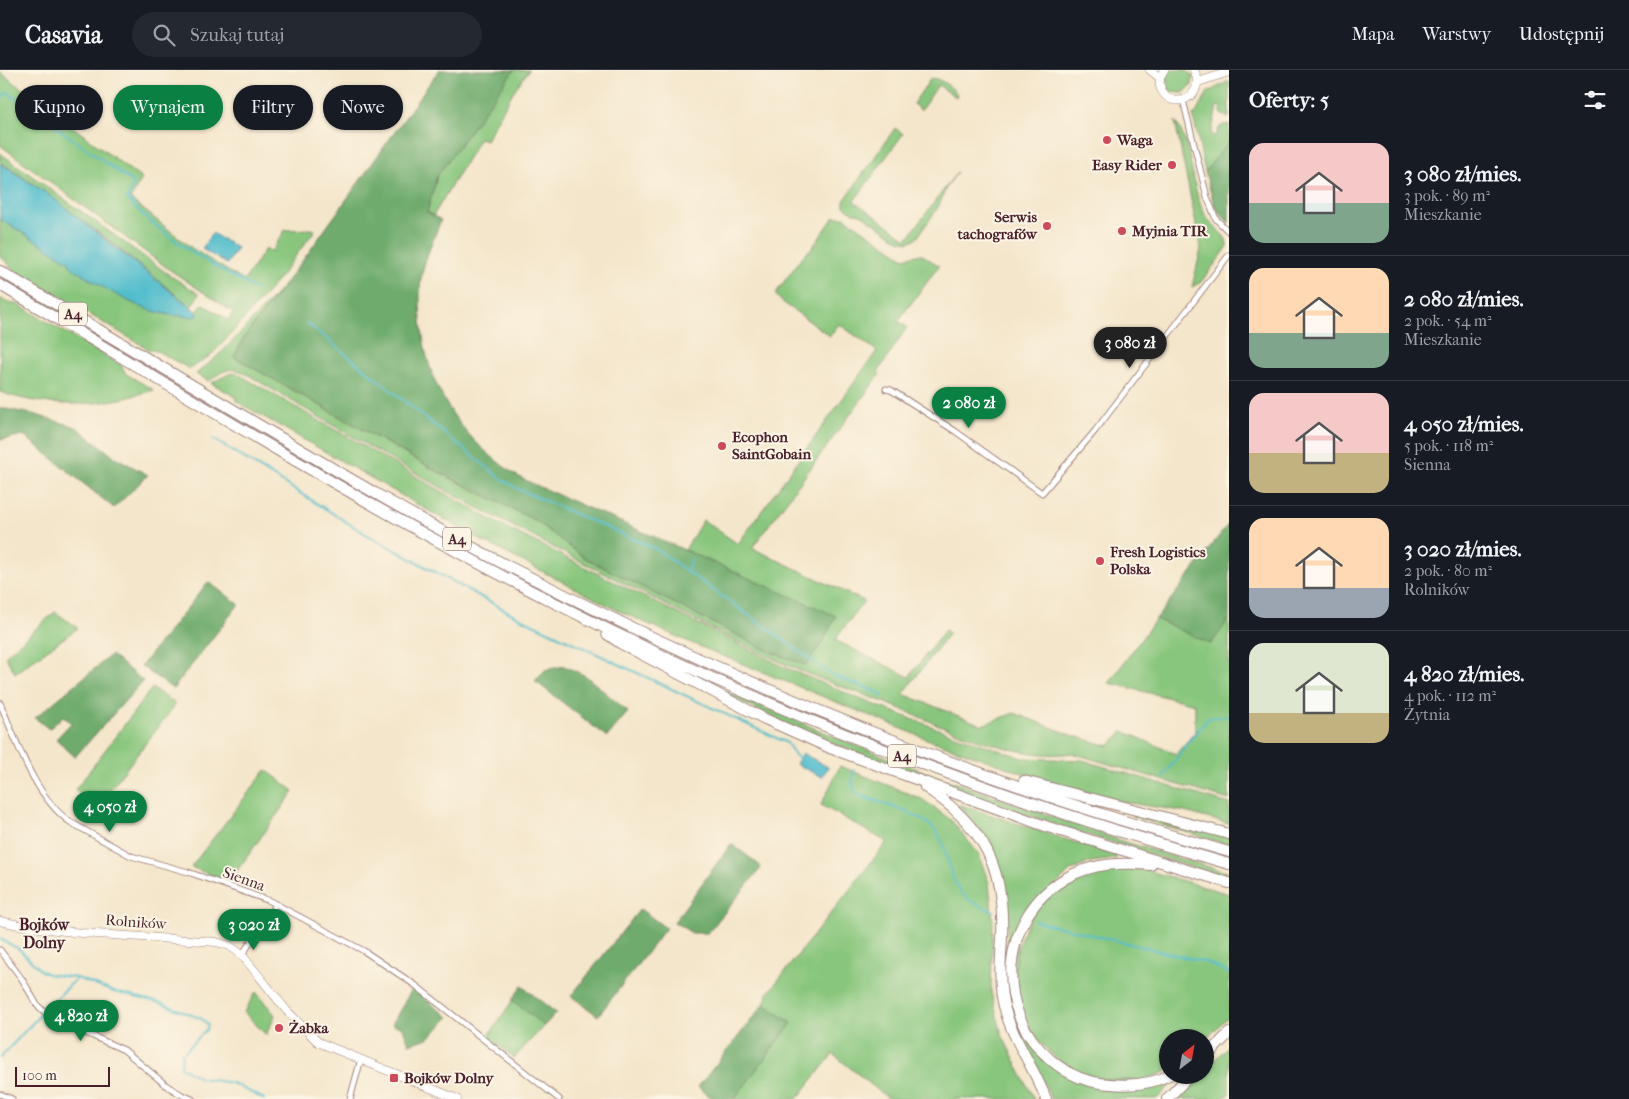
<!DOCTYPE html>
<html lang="pl">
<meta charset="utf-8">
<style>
:root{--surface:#171b24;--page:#242831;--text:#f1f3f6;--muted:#9ea1a6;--line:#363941;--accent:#0b8043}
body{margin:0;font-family:"IM FELL French Canon",serif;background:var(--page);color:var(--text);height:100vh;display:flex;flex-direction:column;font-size:19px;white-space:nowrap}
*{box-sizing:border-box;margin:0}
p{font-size:16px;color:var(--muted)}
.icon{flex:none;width:28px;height:28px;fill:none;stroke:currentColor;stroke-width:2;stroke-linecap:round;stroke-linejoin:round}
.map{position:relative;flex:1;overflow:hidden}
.drawer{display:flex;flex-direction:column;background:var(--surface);width:400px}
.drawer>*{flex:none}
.hud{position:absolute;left:15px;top:15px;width:475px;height:45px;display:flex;gap:10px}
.needle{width:32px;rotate:31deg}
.fabs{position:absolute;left:1159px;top:959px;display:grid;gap:10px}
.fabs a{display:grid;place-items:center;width:55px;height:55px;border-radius:50%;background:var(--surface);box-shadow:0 1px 4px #0004;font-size:25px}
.scale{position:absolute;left:15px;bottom:12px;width:95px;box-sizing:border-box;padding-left:5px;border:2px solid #4a1f2b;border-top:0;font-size:14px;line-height:18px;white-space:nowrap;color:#4a1f2b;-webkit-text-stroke:4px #fcf5e5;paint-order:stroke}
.price{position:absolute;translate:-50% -42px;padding:0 11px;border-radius:18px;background:var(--accent);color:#fff;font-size:16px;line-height:32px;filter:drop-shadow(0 1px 2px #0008)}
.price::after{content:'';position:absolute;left:50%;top:30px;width:15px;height:11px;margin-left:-8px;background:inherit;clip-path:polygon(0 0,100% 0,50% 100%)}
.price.selected{background:#222;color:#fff}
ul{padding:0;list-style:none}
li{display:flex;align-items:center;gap:15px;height:125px;padding:0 20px}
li+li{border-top:1px solid var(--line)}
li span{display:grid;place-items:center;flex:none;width:140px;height:100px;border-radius:15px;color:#555}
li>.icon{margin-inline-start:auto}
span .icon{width:60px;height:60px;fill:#fffc;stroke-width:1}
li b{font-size:21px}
h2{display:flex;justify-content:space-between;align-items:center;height:60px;padding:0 20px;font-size:21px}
.chip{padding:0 18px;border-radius:22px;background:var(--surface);box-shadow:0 1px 4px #0004;font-size:18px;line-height:45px}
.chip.selected{background:var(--accent);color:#fff}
header{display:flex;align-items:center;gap:30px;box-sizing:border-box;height:70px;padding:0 25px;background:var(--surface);border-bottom:1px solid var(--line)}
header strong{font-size:24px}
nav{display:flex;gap:28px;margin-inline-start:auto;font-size:18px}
.search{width:350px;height:45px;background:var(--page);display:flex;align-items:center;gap:12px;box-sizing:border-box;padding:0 18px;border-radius:28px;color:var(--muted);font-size:19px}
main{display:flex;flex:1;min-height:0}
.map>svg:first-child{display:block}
.green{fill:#88c67d;stroke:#697254}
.forest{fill:#6eab6c;stroke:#5c654c}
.water{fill:#51bdcc;stroke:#4e6e7c}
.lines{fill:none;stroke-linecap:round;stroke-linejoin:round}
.stream{stroke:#51bdcc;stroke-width:2}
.street-casing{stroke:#9f827b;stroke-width:7}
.secondary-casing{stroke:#9f827b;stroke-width:9}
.highway-casing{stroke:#9f827b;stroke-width:12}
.street{stroke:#fff;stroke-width:5}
.secondary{stroke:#fff;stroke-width:8}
.highway{stroke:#fff;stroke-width:10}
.poi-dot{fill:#d1495b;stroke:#fcf5e5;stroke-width:2}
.labels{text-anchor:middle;stroke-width:4;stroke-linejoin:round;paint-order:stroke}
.shield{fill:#fcf5e5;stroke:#7f5f63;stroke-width:1}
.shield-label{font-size:14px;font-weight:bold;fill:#4a1f2b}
.poi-label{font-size:15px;font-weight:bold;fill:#4a1f2b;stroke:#fcf5e5;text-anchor:start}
.street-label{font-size:15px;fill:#4a1f2b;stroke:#fcf5e5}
.neighbourhood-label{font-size:16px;font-weight:bold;fill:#4a1f2b;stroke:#fcf5e5}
</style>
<header>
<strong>Casavia</strong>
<div class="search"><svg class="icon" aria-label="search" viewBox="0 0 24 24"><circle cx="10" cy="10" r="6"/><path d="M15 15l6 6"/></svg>Szukaj tutaj</div>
<nav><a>Mapa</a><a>Warstwy</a><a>Udostępnij</a></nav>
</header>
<main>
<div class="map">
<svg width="1229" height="1029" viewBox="0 0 1229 1029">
<rect width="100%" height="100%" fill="#fcf5e5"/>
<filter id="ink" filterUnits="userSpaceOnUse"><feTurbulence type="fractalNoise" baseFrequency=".02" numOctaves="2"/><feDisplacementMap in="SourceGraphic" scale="10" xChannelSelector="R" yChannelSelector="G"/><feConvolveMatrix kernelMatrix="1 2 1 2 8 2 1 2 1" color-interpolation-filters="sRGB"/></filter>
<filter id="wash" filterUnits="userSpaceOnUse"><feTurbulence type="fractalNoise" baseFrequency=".0096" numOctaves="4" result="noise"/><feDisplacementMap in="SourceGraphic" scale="20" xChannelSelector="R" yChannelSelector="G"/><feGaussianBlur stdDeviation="1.12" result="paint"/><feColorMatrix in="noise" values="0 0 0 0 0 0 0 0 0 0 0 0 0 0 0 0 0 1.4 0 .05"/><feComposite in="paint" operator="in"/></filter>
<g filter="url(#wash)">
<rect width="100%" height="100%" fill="#f4e6cb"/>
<path class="green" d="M514,0H529L513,22L486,70L480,68L433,146L427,142L437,106Z
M1168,0H1186L1193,6L1192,15L1183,23L1172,22C1165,17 1169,10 1164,4Z
M0,2L142,109L130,129L193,179L244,211L265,179L272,181L285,160L312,159L315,160L277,211L222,274L210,286L190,299L157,281L150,280L12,199L6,191L0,187V149L70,192L87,208L130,231L160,243L198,245L197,242L203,234L228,250L233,242L170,200L0,75Z
M931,8C941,9 951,16 957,24L956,27L938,15L921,40L913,34Z
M1229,11V48L1221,44V37L1217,36L1211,65L1216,66C1219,56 1219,56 1229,54V71L1205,102L1193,45L1196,43L1208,22Z
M1175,51C1193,76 1190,109 1201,136C1203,142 1207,149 1211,153C1218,162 1228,165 1227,178L1201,212L1192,217L1201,179Z
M895,58L903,64L854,131L907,169L957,102L946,118L939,136L917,168L909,172L899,170L861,144L854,143L844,136V131Z
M0,83L171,206L199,224L191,237L108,170L49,125L4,94L0,95Z
M834,147H844L904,188L921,184L939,196L898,251L907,257L878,302L880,304L752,478L864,531L835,570L909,607L945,560L949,563L903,624L982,655L1014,643L1074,666L1109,676L1123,661L1176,684L1195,662V634L1109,613L1156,549L1211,574L1229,549V730L1072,683C1020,693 940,655 891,635C861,623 831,614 801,601C747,578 695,550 643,523C576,489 508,455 442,418C375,381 309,341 243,302C227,296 222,302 209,311L196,304C230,278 256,245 285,214L245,266L234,287L434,400L536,451L585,488L768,581L806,595L718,495L685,480L703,450L738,474L877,281L839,254L830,266L781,231L776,225L778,220L803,186L812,178Z
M0,228L8,233L17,234L121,295L126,304L154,320C139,324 124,329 109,331C74,337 33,334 0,322Z
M231,303L238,304L497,453L784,597L870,633L952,664L1023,688L1082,690L1229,734V754L1181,741L1123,732L1045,711L927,669L696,575L623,543L473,466L236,331V327L211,313Z
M55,542L78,558L15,603L5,586Z
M712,616L855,675L933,705L1125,772L1229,803V809C1108,771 988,735 870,688C816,667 762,645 712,616Z
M152,618L176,634L96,738L75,720Z
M840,696L922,729L951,750L978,783L989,813L993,852L991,922L1002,965L1034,1029H889L833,984L797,1029H734L792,953L764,934L768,923L887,772L821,735Z
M266,700L294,721L229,812L191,797Z
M961,735L1116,786V789L1091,792L1070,801L1018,854L1013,942L1019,958L1032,976L1078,1010H1167L1176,1005H1180L1157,1029H1051C1036,993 1012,960 1005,920C1003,904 1006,887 1007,871C1009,815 999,777 959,736Z
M1134,744L1229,767V775L1133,746Z
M1112,798L1146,800L1229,824V946L1205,970V968H1168L1167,1001C1156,1006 1144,1010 1131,1011C1107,1013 1082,1006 1063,993C1008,956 998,874 1047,828C1065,812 1088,803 1112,798Z
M256,922L275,945L266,965L244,942Z
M514,928L544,956L514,988L488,967Z
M1229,975V1024L1222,1029H1177L1200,1005H1205V1000Z"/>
<path class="forest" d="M439,0H514L437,106L427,142L441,150C434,168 426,186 422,204C419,218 420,235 421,250C426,315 457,363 510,401C519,408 530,412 540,417L836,546L822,573L806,595L768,581L585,488L536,451L435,400L234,287L245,266L306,186Z
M1229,71V153L1215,138L1205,102Z
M0,338L33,344L76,357L113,386L148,405L114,438L23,365L0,370Z
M1229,453V549L1211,574L1156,549Z
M208,512L239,534L173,619L141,596Z
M111,585L143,611L75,687L56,669L71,653L63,646L49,659L35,648Z
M564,596L586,606L628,642L607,667L535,611L545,600Z
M731,774L756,792L761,798L708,863H692L674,852Z
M640,839L666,858L598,946L571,926Z
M522,916L556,943L544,956L512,930Z
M412,919L449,947L429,968L409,974L403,958L392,954Z
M764,934L792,953L734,1029H713L698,1017Z"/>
<path class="water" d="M2,94L49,125L197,242L198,245L196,247C185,246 172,246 161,243C134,238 92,211 69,195L70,192L0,149V95Z
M212,163L237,178L227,194L202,179Z
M802,683L828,697L822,707L796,694Z"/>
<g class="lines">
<path class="stream" d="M0,30L7,22L134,113L127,129C166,170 209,193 257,220
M307,253L499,407L518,419L656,479L828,602L836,607L880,623L882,627
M213,369L369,466L516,546L787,673L794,684L799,688
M687,501L691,489
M854,700L852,715L856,723C879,735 913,739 932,757C940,764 943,774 946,784C955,818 958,830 994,841
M1163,707L1186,675L1206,651L1209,648L1229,646
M1035,851L1205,892L1229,903
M0,869L19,879L41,901L48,904L77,908L114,922L161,933L202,949L208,955L206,960L182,984L181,997L200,1008L232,1013L264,1029
M47,938L77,908
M0,988L40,945"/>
</g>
</g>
<g filter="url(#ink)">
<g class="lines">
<g class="street-casing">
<path id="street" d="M1183,30L1207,127L1216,149L1229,162
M886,319L891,320L955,361L1042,423L1095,361L1229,185
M0,633C17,672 34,726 70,752L131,786L188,802L270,831L364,881L415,915L559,1029
M0,880L22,909L37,935L50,947L124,980L167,1016L182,1025L192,1029
M242,885L276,834
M0,1024L12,1029
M350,1029L361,989"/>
</g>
<g class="secondary-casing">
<path id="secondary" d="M1150,0L1160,8
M1164,0C1160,6 1158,12 1161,19C1172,43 1208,26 1194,0
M1198,12L1229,2
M0,851L24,856L81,863L203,871L216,872L230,876L242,885L287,941L318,972L457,1029"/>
</g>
<g class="highway-casing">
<path id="highway" d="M0,201C86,252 173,304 259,355C340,403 421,451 504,494C735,614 978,712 1229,782
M0,215C183,323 363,436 553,532C768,642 996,728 1229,794
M607,564L620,573L765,649L830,678L1048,757L1229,813
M1024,711L1229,764
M925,717C984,756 1005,798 1002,867C1001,890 998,913 1004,936C1012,969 1034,997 1046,1029
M1151,795C1121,792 1093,793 1066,808C999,846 993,942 1051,990C1067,1004 1088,1013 1110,1014C1130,1016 1150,1015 1169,1005
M1205,988L1229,963
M1167,1029L1190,1005"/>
</g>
<use href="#street" class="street"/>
<use href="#secondary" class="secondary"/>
<use href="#highway" class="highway"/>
</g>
</g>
<g class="poi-dot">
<circle cx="1107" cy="70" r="5"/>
<circle cx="1172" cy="95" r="5"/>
<circle cx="1047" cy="156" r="5"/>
<circle cx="1122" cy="161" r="5"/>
<circle cx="722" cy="376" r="5"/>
<circle cx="1100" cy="491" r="5"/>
<circle cx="279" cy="958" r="5"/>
<rect x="389" y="1003" width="10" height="10" rx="2.5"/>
</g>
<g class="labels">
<g class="shield">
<rect x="59" y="232.5" width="28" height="23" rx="4"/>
<rect x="443" y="457.5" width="28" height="23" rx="4"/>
<rect x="888" y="674.5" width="28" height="23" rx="4"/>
</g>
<g class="shield-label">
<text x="73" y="249">A4</text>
<text x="457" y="474">A4</text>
<text x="902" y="691">A4</text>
</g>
<g class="poi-label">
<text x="1117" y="75">Waga</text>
<text x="1162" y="100" text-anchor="end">Easy Rider</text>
<text x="1037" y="152" text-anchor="end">Serwis<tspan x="1037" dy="17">tachografów</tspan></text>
<text x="1132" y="166">Myjnia TIR</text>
<text x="732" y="372">Ecophon<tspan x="732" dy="17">SaintGobain</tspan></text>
<text x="1110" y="487">Fresh Logistics<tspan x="1110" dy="17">Polska</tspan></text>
<text x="289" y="963">Żabka</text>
<text x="404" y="1013">Bojków Dolny</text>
</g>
<g class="street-label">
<text transform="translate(244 809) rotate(20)" y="5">Sienna</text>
<text transform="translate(136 852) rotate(4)" y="5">Rolników</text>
</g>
<g class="neighbourhood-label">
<text x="44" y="860">Bojków<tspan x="44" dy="18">Dolny</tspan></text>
</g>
</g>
</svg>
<div class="fabs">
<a><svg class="needle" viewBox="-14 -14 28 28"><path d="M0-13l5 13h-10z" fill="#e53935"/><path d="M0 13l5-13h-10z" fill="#9ea1a6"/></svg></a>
</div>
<div class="scale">100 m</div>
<b class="price selected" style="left:1130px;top:299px">3 080 zł</b>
<b class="price" style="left:969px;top:359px">2 080 zł</b>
<b class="price" style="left:110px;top:763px">4 050 zł</b>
<b class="price" style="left:254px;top:881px">3 020 zł</b>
<b class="price" style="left:81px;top:972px">4 820 zł</b>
<div class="hud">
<a class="chip">Kupno</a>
<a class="chip selected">Wynajem</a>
<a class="chip">Filtry</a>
<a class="chip">Nowe</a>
</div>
</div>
<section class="drawer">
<h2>Oferty: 5<svg class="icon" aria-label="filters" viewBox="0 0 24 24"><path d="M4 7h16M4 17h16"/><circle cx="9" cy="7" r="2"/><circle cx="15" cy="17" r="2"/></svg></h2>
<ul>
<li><span style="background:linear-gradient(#f6c9c9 60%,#7fa58c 0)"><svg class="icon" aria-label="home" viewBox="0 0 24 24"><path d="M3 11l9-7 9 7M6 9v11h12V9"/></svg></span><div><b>3 080 zł/mies.</b><p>3 pok. · 89 m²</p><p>Mieszkanie</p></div></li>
<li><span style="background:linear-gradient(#ffd9b3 65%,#7fa58c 0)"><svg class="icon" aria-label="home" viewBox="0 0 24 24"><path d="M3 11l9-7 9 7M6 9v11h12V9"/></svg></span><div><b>2 080 zł/mies.</b><p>2 pok. · 54 m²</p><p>Mieszkanie</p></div></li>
<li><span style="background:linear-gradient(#f6c9c9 60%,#c2b280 0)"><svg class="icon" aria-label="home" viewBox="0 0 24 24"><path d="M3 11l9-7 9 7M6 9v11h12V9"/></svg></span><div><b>4 050 zł/mies.</b><p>5 pok. · 118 m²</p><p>Sienna</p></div></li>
<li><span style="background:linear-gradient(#ffd9b3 70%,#9aa5b1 0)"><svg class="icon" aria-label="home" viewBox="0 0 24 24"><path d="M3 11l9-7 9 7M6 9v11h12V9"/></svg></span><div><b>3 020 zł/mies.</b><p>2 pok. · 80 m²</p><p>Rolników</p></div></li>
<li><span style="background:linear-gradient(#dfe7d0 70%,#c2b280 0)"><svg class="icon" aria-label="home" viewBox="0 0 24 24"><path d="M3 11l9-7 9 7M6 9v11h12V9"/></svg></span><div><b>4 820 zł/mies.</b><p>4 pok. · 112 m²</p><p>Żytnia</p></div></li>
</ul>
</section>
</main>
